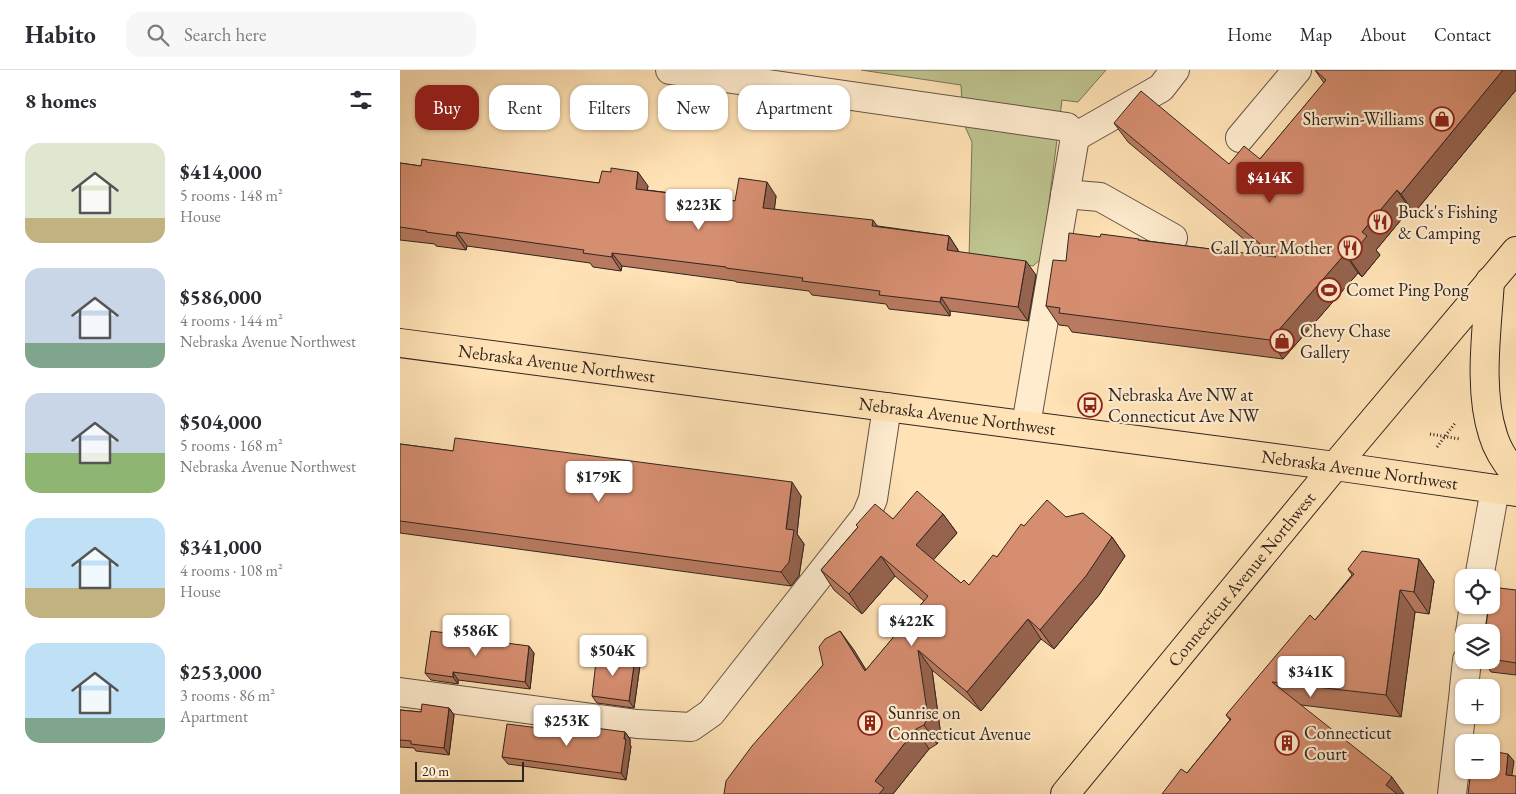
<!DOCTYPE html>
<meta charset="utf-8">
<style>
:root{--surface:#fff;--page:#f7f7f7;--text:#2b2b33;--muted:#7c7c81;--line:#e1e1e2;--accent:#8f2418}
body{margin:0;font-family:"EB Garamond",serif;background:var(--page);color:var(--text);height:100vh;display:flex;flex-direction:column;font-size:19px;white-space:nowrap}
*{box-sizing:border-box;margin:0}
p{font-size:16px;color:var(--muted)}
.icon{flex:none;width:28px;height:28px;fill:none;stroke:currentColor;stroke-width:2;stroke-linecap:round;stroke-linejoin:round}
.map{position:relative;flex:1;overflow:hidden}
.details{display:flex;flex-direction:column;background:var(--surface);width:400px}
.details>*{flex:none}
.hud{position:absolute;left:15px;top:15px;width:475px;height:45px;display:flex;gap:10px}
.fabs{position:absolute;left:1055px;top:499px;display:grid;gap:10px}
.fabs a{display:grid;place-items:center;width:45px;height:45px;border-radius:10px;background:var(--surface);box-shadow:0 1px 4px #0004;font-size:25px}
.scale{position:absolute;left:15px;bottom:12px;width:109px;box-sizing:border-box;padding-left:5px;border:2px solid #312520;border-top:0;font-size:14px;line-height:18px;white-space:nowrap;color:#312520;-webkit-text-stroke:4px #ffeccf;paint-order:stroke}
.price{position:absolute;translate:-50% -42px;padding:0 11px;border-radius:5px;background:#fff;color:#222;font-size:16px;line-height:32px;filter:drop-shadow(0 1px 2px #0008)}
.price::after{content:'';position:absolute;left:50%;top:30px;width:15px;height:11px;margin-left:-8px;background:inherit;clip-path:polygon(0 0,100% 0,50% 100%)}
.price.current{background:var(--accent);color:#fff}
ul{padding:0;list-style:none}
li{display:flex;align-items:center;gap:15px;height:125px;padding:0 25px}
li span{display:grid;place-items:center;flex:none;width:140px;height:100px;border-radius:15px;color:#555}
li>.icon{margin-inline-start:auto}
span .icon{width:60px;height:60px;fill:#fffc;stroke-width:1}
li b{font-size:21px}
h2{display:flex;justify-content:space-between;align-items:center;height:60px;padding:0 25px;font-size:21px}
.tag{padding:0 18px;border-radius:15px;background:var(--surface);box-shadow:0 1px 4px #0004;font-size:18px;line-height:45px}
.tag.current{background:var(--accent);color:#fff}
header{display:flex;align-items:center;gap:30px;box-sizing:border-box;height:70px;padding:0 25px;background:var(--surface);border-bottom:1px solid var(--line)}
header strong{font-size:24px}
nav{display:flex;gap:28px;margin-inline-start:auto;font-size:18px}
.search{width:350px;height:45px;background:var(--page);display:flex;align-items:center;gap:12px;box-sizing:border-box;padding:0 18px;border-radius:15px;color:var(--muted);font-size:19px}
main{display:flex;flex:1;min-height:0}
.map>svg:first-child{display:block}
.green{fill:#bec48f;stroke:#787458}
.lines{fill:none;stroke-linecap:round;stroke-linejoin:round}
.minor-casing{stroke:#645445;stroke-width:30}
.major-casing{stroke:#312520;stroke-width:30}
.path{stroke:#312520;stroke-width:3;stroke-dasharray:1 2.5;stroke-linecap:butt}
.minor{stroke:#ffeccf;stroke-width:28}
.major{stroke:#ffe2b5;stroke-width:28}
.wall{fill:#b87a60;stroke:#312520}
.shaded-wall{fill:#96634e;stroke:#312520}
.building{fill:#d68e70;stroke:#312520}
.labels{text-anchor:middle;stroke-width:4.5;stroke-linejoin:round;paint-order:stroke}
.poi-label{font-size:18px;fill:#312520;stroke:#ffeccf;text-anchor:start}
.street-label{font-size:18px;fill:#312520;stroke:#ffeccf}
</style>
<header>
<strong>Habito</strong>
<div class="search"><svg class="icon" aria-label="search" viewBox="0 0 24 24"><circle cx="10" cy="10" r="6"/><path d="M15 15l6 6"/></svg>Search here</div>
<nav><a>Home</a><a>Map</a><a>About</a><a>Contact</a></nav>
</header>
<main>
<section class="details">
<h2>8 homes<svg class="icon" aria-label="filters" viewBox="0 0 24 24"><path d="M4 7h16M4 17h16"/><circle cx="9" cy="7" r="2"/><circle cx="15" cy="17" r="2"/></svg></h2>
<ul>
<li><span style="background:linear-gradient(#dfe7d0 75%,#c2b280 0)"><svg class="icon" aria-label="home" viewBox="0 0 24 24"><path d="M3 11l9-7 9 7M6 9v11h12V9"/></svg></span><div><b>$414,000</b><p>5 rooms · 148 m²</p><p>House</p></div></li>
<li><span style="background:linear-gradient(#c9d6e8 75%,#7fa58c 0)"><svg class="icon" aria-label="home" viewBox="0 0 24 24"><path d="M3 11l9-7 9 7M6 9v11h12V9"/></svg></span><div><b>$586,000</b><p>4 rooms · 144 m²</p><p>Nebraska Avenue Northwest</p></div></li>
<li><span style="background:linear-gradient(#c9d6e8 60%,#8fb573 0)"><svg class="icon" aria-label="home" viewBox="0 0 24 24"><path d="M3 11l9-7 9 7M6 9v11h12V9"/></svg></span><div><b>$504,000</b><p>5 rooms · 168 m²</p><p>Nebraska Avenue Northwest</p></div></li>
<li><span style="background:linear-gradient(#bfe0f5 70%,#c2b280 0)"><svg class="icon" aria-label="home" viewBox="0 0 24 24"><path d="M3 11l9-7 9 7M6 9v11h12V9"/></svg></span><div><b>$341,000</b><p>4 rooms · 108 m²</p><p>House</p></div></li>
<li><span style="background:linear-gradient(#bfe0f5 75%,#7fa58c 0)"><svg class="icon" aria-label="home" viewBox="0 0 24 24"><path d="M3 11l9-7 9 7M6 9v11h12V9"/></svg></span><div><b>$253,000</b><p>3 rooms · 86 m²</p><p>Apartment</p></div></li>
</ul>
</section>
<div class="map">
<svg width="1116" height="724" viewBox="0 0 1116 724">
<rect width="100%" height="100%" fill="#ffe2b5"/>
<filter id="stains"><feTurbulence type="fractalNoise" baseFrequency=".004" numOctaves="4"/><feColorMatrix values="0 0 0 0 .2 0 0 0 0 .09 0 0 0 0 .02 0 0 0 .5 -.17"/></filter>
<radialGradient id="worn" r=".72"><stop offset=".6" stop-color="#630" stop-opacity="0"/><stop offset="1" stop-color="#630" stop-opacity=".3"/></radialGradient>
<path class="green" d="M461,0H706L678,32L662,30L642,188L633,196L569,187L572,72L563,52L561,15Z"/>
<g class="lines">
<g class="minor-casing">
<path id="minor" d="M270,0L667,57L675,67L626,355
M675,67L761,18L775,0
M840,68L897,0
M665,124L700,127L773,168
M1079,508L1095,419
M1070,562L1074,535
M1064,618L1067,590
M0,622L237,654L291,657L311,643L466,446L473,429L487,337
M1052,724L1064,620"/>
</g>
<g class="major-casing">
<g id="major">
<path d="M1090,211C1087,260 1078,319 1093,365C1097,379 1107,394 1116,405"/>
<path id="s1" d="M0,273L935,396L1116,422"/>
<path id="s2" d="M665,724L935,396L1116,181"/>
</g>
</g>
<path class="path" d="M1030,364L1060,369
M1037,377L1056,352"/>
<use href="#minor" class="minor"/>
<use href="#major" class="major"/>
</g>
<path class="wall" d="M915,0H1116V20L1014,143L1010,139L976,180L980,185L962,207L958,203L883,289L672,262L668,256L659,255L646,236L666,191L700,167L740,170L864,186L728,72L714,53L829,94L860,89L924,13Z
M0,93L21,96L199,113L248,116L247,120L335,131L376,126L374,139L478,156L549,166L558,180V182L636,205L628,251L550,241V246L489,239L486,234L412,225L409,221L336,212L335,211L222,196L221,201L193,197L190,193L67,176L66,180L36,176L35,174L0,170Z
M0,374L401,426L397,464L404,474L399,506L391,516L0,463Z
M543,444L557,463L533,490L561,513L569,515L597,487L624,456L666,447L712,467L725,486L699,525L654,579L641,569L581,641L532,600L541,666L537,674L529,679L493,724H324L423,595L440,561L466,600L524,531L495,506L462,544L434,520L421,500L458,457L456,455L493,449Z
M1019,489L1034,511L1029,544L1015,542L1001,647L901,635L787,703L830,650L826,645L915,550L952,505L948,499Z
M1116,520V605L1091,602L1083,590H1091V562Z
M70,568L134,583L130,619L58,610V614L31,610L25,603Z
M240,595L234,638L197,633L192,626Z
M49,638L54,645L49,685L16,681L14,678L0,677V640L21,642Z
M225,662L230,669V675L231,676L226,710L108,694L102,687L187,664Z"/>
<path class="shaded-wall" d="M1103,0H1116V20L1014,143L1001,124Z
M238,102L248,116L245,132L236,119Z
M367,112L376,126L373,152L363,138Z
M997,120L1010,139L976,180L980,185L962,207L949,188L962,162Z
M473,150L483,164L472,156Z
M57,162L67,176L66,180L56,166Z
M549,166L558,180L556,194L547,180Z
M212,183L222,196L221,201L212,187Z
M945,184L958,203L883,289L870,270Z
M626,191L636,205L628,251L618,237Z
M541,227L550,241V246L540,232Z
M392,412L401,426L397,464L404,474L399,506L391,516L381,502Z
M543,444L557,463L529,495L516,475Z
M712,467L725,486L699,525L654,579L640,560Z
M481,486L495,506L462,544L449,524Z
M1019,489L1034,511L1029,544L1014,522Z
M1000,520L1015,542L1001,647L986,625Z
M628,549L641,569L581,641L567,622Z
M440,561L454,580L479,621L465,601Z
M129,576L134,583L130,619L125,612Z
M518,580L532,600L541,666L537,674L524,655Z
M235,588L240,595L234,638L229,631Z
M53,602L58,610V614L53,607Z
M49,638L54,645L49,685L44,678Z
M516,659L529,679L493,724H479L475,711Z
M225,662L230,669V675L231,676L226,710L221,703Z
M1108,684L1114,691L1111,712L1106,705Z
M992,707L1004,724H992L986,715Z"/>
<path class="building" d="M915,0H1103L1001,124L997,120L962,162L967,166L949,188L945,184L870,270L659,243L660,238L646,236L653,190L666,191L669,163L700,167L701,164L739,169L738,170L876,187L714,53L741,21L829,94L844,76L860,89L926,10Z
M22,89L199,113L202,101L211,102V98L238,102L236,119L335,131L339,108L367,112L363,138L473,150L472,156L549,166L547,180L626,191L618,237L541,227L540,232L479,225L480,221L402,211L403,208L326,198V197L212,183V187L183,183L184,180L57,162L56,166L26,162L27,161L0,157V93L21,96Z
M55,368L392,412L386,459L394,460L389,492L381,502L0,451V374L53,381Z
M517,421L543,444L516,475L561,513L564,510L569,515L593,485L597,487L621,454L624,456L647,430L666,447L683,443L712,467L686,506L640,560L628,549L567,622L518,580L528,647L524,655L516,659L475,711L484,718L479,724H324L326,711L352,676L423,595L419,577L425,569L440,561L465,601L528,526L481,486L449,524L421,500L458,457L456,455L475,434L493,449Z
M962,481L1019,489L1014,522L1000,520L986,625L872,612L992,707L986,715L997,724H762L781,699L787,703L831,649L826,645L910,545L915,550L954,504L948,499Z
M1091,517L1116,520V593L1091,589V562H1085L1089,535H1091Z
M31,561L69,566L68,568L129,576L125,612L53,602V607L25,603Z
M197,583L235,588L229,631L192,626Z
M22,634L49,638L44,678L11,674V671L0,670V640L21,642Z
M107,654L187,664L188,657L225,662L224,669H226L221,703L102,687Z
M1091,681L1108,684L1106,705L1116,706V724H1068L1071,700H1091Z"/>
<defs>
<g id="shop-ring" transform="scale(1.25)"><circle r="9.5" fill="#ffeccf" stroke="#8f2418" stroke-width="1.5"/><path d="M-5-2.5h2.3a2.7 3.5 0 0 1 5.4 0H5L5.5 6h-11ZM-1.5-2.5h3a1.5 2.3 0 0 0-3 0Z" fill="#8f2418"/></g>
<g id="restaurant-ring" transform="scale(1.25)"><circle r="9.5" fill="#ffeccf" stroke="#8f2418" stroke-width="1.5"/><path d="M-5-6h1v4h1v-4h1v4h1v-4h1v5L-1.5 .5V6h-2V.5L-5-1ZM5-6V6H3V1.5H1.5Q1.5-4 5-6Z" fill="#8f2418"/></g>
<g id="stadium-ring" transform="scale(1.25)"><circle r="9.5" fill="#ffeccf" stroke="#8f2418" stroke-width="1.5"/><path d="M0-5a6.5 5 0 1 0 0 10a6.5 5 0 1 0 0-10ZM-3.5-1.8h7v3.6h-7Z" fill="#8f2418"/></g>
<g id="bus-ring" transform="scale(1.25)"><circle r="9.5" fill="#ffeccf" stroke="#8f2418" stroke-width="1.5"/><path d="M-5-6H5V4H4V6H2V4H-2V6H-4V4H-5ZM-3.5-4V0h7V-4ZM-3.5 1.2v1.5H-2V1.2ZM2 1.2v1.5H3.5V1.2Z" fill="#8f2418"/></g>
<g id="building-ring" transform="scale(1.25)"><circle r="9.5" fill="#ffeccf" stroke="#8f2418" stroke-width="1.5"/><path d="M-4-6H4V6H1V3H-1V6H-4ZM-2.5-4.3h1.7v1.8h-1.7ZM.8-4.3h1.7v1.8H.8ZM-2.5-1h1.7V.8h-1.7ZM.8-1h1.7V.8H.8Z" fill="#8f2418"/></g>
</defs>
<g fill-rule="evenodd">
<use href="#shop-ring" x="1042" y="49"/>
<use href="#restaurant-ring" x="980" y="152"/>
<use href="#restaurant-ring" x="950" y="178"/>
<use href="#stadium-ring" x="929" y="220"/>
<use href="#shop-ring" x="882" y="271"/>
<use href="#bus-ring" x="690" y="335"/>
<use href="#building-ring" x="470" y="653"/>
<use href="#building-ring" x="887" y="673"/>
</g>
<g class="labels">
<g class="poi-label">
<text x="1024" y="55" text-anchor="end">Sherwin-Williams</text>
<text x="998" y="148">Buck's Fishing<tspan x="998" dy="21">&amp; Camping</tspan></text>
<text x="932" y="184" text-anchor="end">Call Your Mother</text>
<text x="946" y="226">Comet Ping Pong</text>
<text x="900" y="267">Chevy Chase<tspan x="900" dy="21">Gallery</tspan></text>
<text x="708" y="331">Nebraska Ave NW at<tspan x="708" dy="21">Connecticut Ave NW</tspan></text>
<text x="488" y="649">Sunrise on<tspan x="488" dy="21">Connecticut Avenue</tspan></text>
<text x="904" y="669">Connecticut<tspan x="904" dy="21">Court</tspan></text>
</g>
<g class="street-label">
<text dy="6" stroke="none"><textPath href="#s1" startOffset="158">Nebraska Avenue Northwest</textPath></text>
<text dy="6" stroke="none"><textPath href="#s1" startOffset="562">Nebraska Avenue Northwest</textPath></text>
<text dy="6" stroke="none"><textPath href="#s1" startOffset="968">Nebraska Avenue Northwest</textPath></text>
<text dy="6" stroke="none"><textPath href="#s2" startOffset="278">Connecticut Avenue Northwest</textPath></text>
</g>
</g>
<rect width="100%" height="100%" filter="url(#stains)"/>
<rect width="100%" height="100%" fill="url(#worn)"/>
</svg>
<div class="fabs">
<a><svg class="icon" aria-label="locate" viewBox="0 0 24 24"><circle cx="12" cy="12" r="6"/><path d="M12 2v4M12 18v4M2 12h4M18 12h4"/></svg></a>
<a><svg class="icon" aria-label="layers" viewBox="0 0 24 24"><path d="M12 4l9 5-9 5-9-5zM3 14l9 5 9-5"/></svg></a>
<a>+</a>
<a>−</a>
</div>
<div class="scale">20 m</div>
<b class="price current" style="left:870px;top:134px">$414K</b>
<b class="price" style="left:299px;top:161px">$223K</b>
<b class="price" style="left:199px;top:433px">$179K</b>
<b class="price" style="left:512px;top:577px">$422K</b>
<b class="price" style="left:76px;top:587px">$586K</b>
<b class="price" style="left:213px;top:607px">$504K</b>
<b class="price" style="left:911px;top:628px">$341K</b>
<b class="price" style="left:167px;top:677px">$253K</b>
<div class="hud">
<a class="tag current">Buy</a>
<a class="tag">Rent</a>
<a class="tag">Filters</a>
<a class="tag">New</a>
<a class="tag">Apartment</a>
</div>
</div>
</main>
